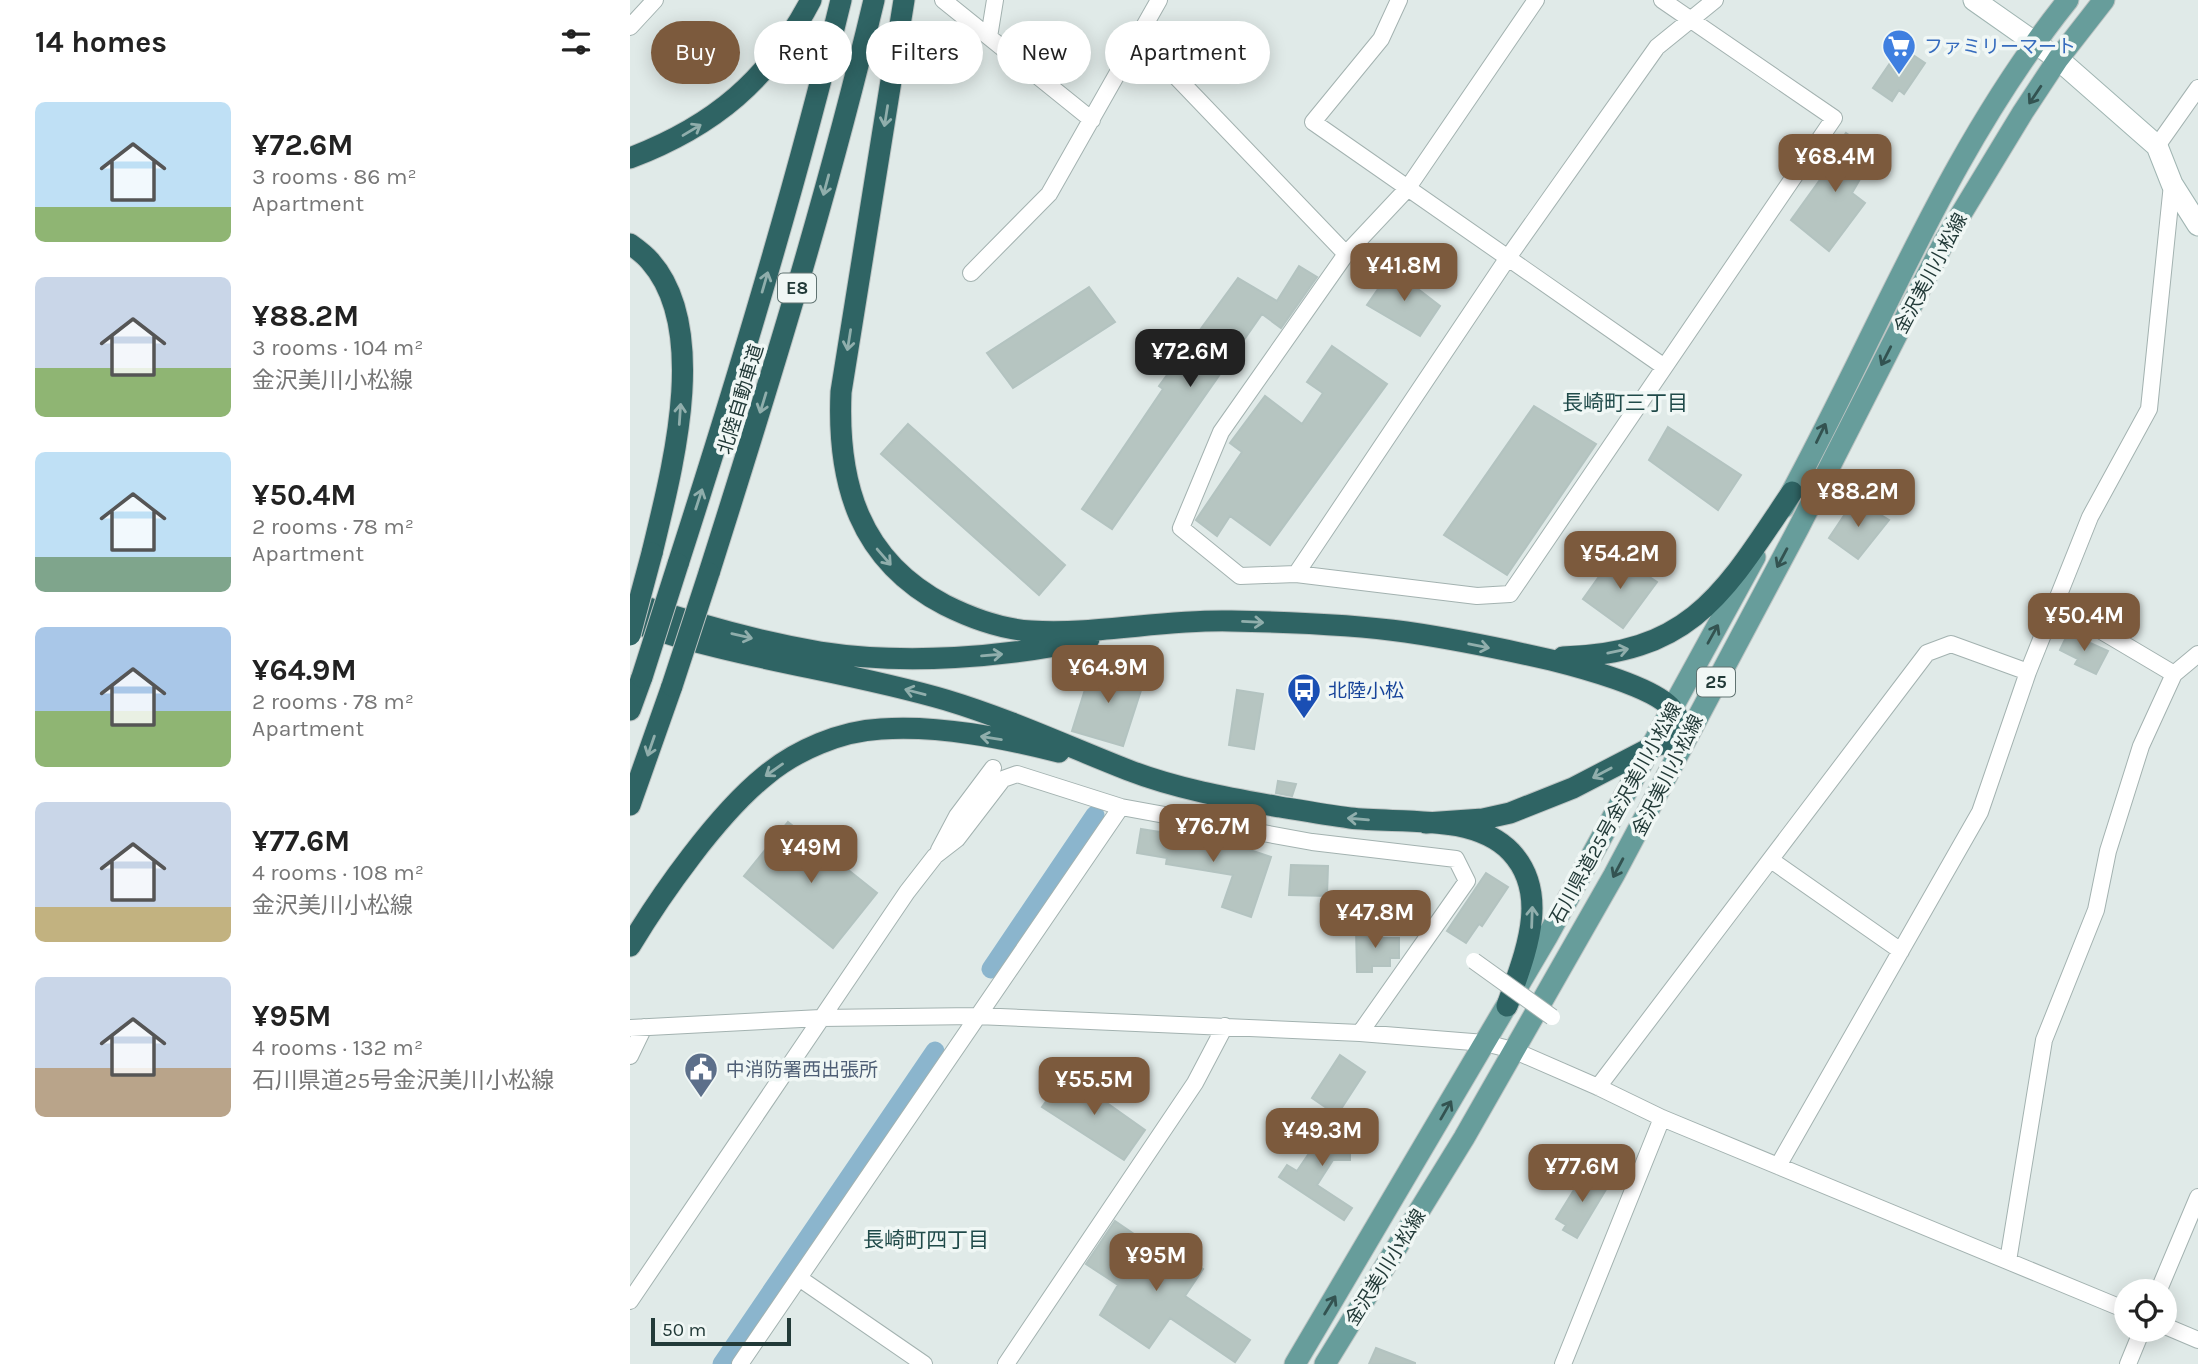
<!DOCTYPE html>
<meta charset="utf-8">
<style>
:root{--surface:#fff;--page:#f2f2f2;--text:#222;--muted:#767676;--accent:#7c5a3d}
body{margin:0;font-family:Karla,"Noto Sans JP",sans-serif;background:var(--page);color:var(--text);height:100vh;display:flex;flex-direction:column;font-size:26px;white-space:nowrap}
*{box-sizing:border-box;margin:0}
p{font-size:23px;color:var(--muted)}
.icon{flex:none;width:38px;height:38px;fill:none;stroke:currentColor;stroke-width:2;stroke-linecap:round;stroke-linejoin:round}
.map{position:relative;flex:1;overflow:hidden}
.sheet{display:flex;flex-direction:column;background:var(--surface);width:630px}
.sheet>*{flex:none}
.guide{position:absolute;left:21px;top:21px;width:665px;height:63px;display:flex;gap:14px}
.tools{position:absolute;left:1484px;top:1279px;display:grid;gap:14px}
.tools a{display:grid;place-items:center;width:63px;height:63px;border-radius:50%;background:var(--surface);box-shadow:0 4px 18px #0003;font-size:35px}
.scale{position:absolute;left:21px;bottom:18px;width:140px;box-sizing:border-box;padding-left:7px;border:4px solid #223a38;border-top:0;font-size:19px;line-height:24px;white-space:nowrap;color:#223a38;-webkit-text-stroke:5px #f0f7f5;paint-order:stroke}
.price{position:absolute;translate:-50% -60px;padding:0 16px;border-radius:14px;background:var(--accent);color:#fff;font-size:23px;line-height:46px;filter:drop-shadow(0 2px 4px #0008)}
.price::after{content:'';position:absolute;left:50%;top:42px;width:21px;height:16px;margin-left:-10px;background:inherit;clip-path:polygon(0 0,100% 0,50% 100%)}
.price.current{background:#222;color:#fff}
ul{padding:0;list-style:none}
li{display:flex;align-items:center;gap:21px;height:175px;padding:0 35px}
li span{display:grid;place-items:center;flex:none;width:196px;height:140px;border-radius:10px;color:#555}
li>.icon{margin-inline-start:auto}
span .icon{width:84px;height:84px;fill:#fffc;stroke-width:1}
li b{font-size:30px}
h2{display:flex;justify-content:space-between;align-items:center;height:84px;padding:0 35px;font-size:30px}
.chip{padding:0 24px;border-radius:32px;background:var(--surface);box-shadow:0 4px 18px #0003;font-size:24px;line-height:63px}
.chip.current{background:var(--accent);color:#fff}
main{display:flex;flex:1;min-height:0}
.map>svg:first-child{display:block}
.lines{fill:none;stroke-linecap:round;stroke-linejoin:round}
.canal{stroke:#8bb5cd;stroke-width:19}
.building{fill:#b6c5c1;stroke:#b3c3c0;stroke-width:2}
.street-casing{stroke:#a3b2b0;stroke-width:18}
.secondary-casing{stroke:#a0b5b2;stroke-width:23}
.primary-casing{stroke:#bdc4c3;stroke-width:23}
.highway-casing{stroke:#bdc4c3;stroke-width:23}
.street{stroke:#fff;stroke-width:16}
.secondary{stroke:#fff;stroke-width:21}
.primary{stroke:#679d9b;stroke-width:21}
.highway{stroke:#2f6464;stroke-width:21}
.street-bridge-casing{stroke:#a3b2b0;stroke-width:18;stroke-linecap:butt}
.highway-bridge-casing{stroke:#bdc4c3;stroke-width:23;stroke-linecap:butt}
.street-bridge{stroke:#fff;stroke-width:16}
.highway-bridge{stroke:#2f6464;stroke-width:21}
.oneway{stroke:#335351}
.oneway2{stroke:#90aeac}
.labels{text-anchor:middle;stroke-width:7;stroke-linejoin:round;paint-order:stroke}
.shield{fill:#f0f7f5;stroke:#607371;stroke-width:2}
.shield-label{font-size:18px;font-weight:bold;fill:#223a38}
.shop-label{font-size:19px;fill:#366cbe;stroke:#f0f7f5;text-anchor:start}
.street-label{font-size:19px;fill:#223a38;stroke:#f0f7f5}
.transit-label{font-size:19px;fill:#164399;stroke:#f0f7f5;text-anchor:start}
.service-label{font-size:19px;fill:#4e5e75;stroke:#f0f7f5;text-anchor:start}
.neighbourhood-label{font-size:21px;fill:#1f4a49;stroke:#f0f7f5}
</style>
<main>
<section class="sheet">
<h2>14 homes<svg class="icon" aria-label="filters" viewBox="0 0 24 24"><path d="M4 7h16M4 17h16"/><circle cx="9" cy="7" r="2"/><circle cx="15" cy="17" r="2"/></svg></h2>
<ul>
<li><span style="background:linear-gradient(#bfe0f5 75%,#8fb573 0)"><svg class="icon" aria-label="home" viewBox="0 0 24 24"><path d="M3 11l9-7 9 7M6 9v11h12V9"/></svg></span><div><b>¥72.6M</b><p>3 rooms · 86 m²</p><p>Apartment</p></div></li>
<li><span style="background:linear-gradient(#c9d6e8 65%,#8fb573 0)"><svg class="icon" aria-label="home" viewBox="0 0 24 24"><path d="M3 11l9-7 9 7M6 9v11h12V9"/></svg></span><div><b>¥88.2M</b><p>3 rooms · 104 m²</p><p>金沢美川小松線</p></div></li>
<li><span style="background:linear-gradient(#bfe0f5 75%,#7fa58c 0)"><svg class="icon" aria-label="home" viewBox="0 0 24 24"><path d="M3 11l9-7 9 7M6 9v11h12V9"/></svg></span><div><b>¥50.4M</b><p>2 rooms · 78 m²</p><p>Apartment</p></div></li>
<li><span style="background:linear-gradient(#a9c7e8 60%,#8fb573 0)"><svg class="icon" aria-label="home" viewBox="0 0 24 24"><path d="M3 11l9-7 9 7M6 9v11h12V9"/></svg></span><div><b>¥64.9M</b><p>2 rooms · 78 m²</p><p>Apartment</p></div></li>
<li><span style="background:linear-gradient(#c9d6e8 75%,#c2b280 0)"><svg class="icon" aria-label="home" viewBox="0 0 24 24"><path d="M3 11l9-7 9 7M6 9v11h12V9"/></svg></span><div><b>¥77.6M</b><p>4 rooms · 108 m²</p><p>金沢美川小松線</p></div></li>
<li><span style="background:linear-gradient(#c9d6e8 65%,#b9a48a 0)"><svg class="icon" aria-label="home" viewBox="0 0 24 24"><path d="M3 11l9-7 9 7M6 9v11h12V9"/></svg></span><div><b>¥95M</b><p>4 rooms · 132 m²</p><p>石川県道25号金沢美川小松線</p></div></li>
</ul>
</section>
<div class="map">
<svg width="1568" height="1364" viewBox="0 0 1568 1364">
<rect width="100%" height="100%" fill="#e0eae8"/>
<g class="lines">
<path class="canal" d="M361,969L465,815
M92,1364L305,1051"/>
</g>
<path class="building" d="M1271,47L1295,63L1274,94L1269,90L1262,101L1243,88Z
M1216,133L1245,153L1222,193L1235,203L1199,251L1161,220L1197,170L1193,167Z
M669,266L687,277L651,328L632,314L482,529L452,509L533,389L529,386L608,278L647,301Z
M762,269L810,306L790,336L737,305Z
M459,287L485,322L383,388L357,353Z
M702,346L757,384L640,545L600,516L587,536L566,520L612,452L600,443L635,396L672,424L693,393L677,382Z
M904,406L966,444L877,575L814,535Z
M278,424L435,565L409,595L251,454Z
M1038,427L1111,475L1088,510L1019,460Z
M1225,499L1259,520L1228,559L1199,538Z
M985,554L1027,582L993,628L953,599Z
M1438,633L1478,651L1466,674L1445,664L1448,659L1430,650Z
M463,664L515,678L493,746L442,731Z
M607,690L633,694L624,749L599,745Z
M648,781L666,784L662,796L646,793Z
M158,822L247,893L203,948L114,876Z
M511,829L599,843L641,857L621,917L592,907L603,875L536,864L537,858L507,853Z
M661,865L698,866L697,896L659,895Z
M856,873L878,887L852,926L849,924L836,943L817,931Z
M726,929H744V938H769V958H760V966H742V972H727Z
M710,1055L735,1072L707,1115L682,1098Z
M436,1074L515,1130L494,1160L412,1107Z
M703,1118L720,1129V1160H703L687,1185L722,1208L714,1220L649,1177L657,1165L667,1171Z
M955,1172L978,1186L947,1238L933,1230L936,1225L926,1219Z
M485,1221L548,1264L553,1257L573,1269L555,1296L620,1340L605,1362L540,1318L519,1348L470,1315L488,1285L456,1264Z
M746,1348L785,1363V1364H739Z"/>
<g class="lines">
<g class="street-casing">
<path id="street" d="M313,0L462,120
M769,0L751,39L683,122L1033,366
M1032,0L1204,118L880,594L847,596L666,574L877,259L1027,47L1085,0
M0,27L25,0
M359,37L365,0
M508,37L716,254
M1527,146L1568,88
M341,273L419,194L529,0
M666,574L610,576L551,528L591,432L716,254L777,189L906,0
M1426,604L1544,674
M309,850L327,816L363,768
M1141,860L1271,951
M0,1028L191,1018L346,1016L730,1033L855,1043L883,1050L968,1087L1032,1118L1496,1310
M0,1056L14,1027
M968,1087L1297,653L1321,644L1398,672
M1148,1166L1350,812L1398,672L1460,517L1519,409L1542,184
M1378,1261L1414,1040L1466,910L1478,851L1511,746L1544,674L1568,654
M169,1278L294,1364
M1528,1292L1568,1197
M0,1301L277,892L305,856L327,839L373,779L387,774L491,807L682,842L826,859L837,881L730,1033
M1535,1326L1568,1340
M110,1364L491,807
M376,1364L565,1083L595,1026
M933,1364L1032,1118
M1498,1364L1512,1330"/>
</g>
<g class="secondary-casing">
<path id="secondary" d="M1344,0L1428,59L1527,146L1542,184L1568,225"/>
</g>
<g class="primary-casing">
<path id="primary" d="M1153,508C1247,338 1315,153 1438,0
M665,1364L917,937L1125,557
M695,1364L834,1138L984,875L1169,527L1314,242L1393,112L1428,59L1474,0"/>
</g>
<g class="highway-casing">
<path id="highway" d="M274,0L211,392C207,483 229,560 315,605C341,618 371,629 401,631C468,635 535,619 601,621C659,622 719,624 776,632C824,639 873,649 921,660C949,667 1025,687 1042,709C1049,716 1052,728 1057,737L1022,747L943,788L880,813L853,819L796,823
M0,158C84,126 139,80 181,0
M0,244C7,249 15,255 20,261C81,330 41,473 22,553
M48,564C108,378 165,190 211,0
M79,573C139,384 198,194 244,0
M0,602C62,623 125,641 190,652C274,665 376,658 459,639
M0,621C103,659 211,669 316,700C379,719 437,746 498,770C547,789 599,798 650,807C674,811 697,815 720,818C770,824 844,813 881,852C922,896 893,958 877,1006
M933,657C1063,654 1096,590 1162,492
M0,710L12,677
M0,805L42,686
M0,946C32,893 87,815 135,776C166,750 211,731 251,729C310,725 373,738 429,752"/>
</g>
<use href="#street" class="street"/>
<use href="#secondary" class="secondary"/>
<use href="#primary" class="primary"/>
<use href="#highway" class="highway"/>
<g class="street-bridge-casing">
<path id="street-bridge" d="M844,961L922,1017"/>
</g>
<g class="highway-bridge-casing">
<path id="highway-bridge" d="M0,635L22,553
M12,677L48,564
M42,686L79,573"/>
</g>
<use href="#street-bridge" class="street-bridge"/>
<use href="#highway-bridge" class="highway-bridge"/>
</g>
<defs><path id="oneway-shaft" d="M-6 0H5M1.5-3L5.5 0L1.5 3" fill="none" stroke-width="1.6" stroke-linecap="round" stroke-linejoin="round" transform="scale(1.75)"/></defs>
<g class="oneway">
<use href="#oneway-shaft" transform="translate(1405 95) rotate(124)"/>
<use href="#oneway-shaft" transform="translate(1256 356) rotate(117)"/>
<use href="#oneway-shaft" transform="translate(1191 433) rotate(-64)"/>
<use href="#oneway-shaft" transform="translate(1152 558) rotate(118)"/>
<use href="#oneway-shaft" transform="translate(1083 634) rotate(-61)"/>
<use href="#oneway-shaft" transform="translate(988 868) rotate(118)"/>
<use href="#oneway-shaft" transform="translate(816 1110) rotate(-60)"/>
<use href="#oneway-shaft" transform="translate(700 1305) rotate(-59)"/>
</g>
<g class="oneway2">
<use href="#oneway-shaft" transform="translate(256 116) rotate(99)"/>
<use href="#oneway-shaft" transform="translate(62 130) rotate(-31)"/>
<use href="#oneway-shaft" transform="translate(196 185) rotate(105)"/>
<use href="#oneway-shaft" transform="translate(135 282) rotate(-74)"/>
<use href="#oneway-shaft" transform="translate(219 340) rotate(99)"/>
<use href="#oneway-shaft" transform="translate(133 403) rotate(107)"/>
<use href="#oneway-shaft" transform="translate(50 414) rotate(-86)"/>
<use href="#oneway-shaft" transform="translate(69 499) rotate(-72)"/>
<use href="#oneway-shaft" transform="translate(254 557) rotate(49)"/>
<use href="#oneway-shaft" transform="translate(623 622) rotate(3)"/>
<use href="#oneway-shaft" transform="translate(112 636) rotate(13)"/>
<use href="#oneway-shaft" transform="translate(849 646) rotate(11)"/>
<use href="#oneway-shaft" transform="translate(988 651) rotate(-12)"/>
<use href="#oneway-shaft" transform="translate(362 655) rotate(-5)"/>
<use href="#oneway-shaft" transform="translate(285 692) rotate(-165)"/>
<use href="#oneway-shaft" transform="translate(361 738) rotate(-171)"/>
<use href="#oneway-shaft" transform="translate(21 746) rotate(109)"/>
<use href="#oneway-shaft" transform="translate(144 770) rotate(145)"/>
<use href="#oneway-shaft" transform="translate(972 773) rotate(152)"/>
<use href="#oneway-shaft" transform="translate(728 819) rotate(-175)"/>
<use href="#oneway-shaft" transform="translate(902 917) rotate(-88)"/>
</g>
<defs>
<g id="supermarket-pin" transform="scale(1.75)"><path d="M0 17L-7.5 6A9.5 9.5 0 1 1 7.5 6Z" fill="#3f7fe0" stroke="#f0f7f5"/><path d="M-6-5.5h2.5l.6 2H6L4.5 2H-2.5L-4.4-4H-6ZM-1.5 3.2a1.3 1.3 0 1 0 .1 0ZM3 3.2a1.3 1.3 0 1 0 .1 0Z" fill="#fff"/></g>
<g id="bus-pin" transform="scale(1.75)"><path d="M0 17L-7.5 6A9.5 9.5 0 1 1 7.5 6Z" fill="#1a4fb4" stroke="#f0f7f5"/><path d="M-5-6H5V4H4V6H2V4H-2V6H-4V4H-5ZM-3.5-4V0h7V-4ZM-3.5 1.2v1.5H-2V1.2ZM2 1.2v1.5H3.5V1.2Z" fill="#fff"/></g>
<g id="civic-pin" transform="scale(1.75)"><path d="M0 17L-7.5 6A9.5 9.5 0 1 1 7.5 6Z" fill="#5c6f8a" stroke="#f0f7f5"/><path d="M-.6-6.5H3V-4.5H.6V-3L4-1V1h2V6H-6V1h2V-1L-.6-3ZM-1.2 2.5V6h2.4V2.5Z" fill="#fff"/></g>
</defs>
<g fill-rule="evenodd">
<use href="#supermarket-pin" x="1269" y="46"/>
<use href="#bus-pin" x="674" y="690"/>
<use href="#civic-pin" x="71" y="1069"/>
</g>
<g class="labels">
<g class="shield">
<rect x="148" y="273.5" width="38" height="29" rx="5"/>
<rect x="1067" y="667.5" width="38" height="29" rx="5"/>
</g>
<g class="shield-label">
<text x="167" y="294">E8</text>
<text x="1086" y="688">25</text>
</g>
<g class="shop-label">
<text x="1294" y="53">ファミリーマート</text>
</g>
<g class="street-label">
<text transform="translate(1300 273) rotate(-62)" y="7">金沢美川小松線</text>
<text transform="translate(110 399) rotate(-73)" y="7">北陸自動車道</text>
<text transform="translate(1037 775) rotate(-63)" y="7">金沢美川小松線</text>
<text transform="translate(985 813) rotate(-61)" y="7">石川県道25号金沢美川小松線</text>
<text transform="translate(755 1267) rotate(-58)" y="7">金沢美川小松線</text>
</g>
<g class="transit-label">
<text x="698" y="697">北陸小松</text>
</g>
<g class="service-label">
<text x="96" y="1076">中消防署西出張所</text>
</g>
<g class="neighbourhood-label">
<text x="995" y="410">長崎町三丁目</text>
<text x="296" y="1247">長崎町四丁目</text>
</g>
</g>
</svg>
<div class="tools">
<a><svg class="icon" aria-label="locate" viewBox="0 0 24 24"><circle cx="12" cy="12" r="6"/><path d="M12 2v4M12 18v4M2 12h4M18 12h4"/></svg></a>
</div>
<div class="scale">50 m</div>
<b class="price" style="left:1205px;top:194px">¥68.4M</b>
<b class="price" style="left:774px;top:303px">¥41.8M</b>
<b class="price current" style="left:560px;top:389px">¥72.6M</b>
<b class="price" style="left:1228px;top:529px">¥88.2M</b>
<b class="price" style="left:990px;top:591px">¥54.2M</b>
<b class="price" style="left:1454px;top:653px">¥50.4M</b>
<b class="price" style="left:478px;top:705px">¥64.9M</b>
<b class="price" style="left:583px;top:864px">¥76.7M</b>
<b class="price" style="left:181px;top:885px">¥49M</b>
<b class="price" style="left:745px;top:950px">¥47.8M</b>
<b class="price" style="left:464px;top:1117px">¥55.5M</b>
<b class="price" style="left:692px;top:1168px">¥49.3M</b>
<b class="price" style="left:952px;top:1204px">¥77.6M</b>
<b class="price" style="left:526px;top:1293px">¥95M</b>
<div class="guide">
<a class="chip current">Buy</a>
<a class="chip">Rent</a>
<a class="chip">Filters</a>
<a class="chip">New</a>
<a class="chip">Apartment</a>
</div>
</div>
</main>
